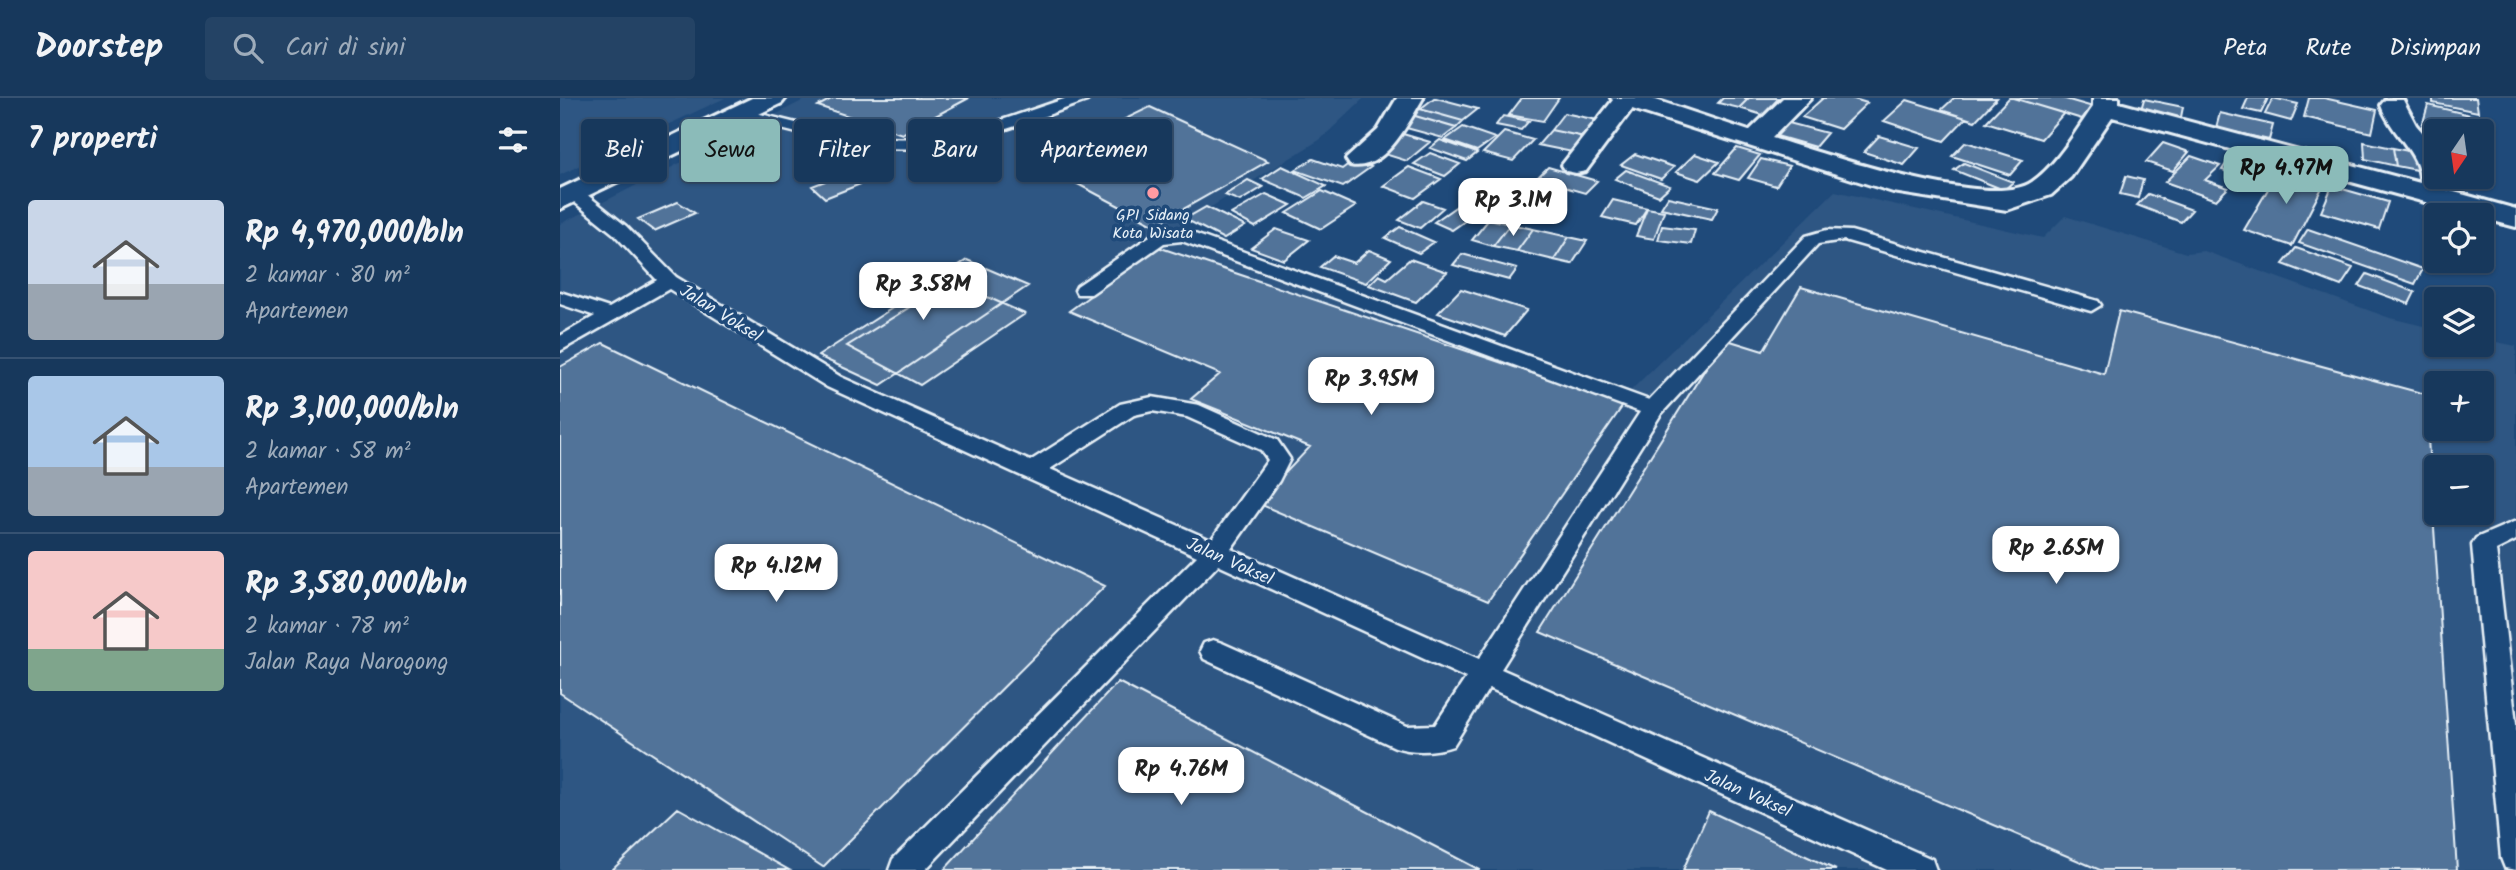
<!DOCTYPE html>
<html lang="id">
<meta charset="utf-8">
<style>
:root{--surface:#17385c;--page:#244365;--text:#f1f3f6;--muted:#9eacbb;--line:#365272;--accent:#8bbbb9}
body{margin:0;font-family:Kalam,sans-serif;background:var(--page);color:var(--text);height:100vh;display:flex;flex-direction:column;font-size:26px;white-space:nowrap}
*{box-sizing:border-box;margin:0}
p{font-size:23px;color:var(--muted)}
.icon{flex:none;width:38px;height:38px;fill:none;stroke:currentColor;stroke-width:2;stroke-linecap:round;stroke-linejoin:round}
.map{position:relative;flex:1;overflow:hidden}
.sheet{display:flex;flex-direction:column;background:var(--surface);width:560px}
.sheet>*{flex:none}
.top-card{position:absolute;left:21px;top:21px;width:665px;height:63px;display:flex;gap:14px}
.needle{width:46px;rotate:193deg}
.buttons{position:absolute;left:1864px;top:21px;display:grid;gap:14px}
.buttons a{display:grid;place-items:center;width:70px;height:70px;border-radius:7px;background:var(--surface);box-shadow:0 2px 5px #0004,0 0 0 2px var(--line);font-size:35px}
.price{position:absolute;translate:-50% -60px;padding:0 16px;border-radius:14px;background:#fff;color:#222;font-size:23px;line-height:46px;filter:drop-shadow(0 2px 4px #0008)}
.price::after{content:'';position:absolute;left:50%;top:42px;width:21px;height:16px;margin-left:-10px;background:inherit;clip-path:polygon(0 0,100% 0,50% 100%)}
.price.active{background:var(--accent);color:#111}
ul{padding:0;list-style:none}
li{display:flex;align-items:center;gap:21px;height:175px;padding:0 28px}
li+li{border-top:2px solid var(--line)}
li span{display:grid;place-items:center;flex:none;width:196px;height:140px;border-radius:7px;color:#555}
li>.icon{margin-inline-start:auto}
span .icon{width:84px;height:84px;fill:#fffc;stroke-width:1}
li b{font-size:30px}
h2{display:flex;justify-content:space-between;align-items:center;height:84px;padding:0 28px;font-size:30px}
.tag{padding:0 24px;border-radius:7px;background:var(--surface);box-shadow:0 2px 5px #0004,0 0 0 2px var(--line);font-size:24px;line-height:63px}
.tag.active{background:var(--accent);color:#111}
header{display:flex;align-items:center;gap:42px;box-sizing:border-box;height:98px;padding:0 35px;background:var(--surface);border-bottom:2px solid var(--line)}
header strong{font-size:33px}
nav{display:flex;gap:38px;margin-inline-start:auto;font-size:24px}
.search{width:490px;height:63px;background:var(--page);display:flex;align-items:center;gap:18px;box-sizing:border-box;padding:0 24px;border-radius:7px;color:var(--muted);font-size:26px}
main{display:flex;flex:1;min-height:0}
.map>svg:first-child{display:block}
.built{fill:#2e5683;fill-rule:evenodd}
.building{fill:#517399;stroke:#e8f1f8;stroke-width:2}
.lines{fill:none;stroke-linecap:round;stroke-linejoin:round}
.lane-casing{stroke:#e8f1f8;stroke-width:5}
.street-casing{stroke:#e8f1f8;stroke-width:6}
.primary-casing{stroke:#e8f1f8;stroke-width:6}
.lane{fill:#1f4a7a;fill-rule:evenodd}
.street{fill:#1f4a7a;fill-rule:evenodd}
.primary{fill:#1f4a7a;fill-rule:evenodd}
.poi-dot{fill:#ff9aa2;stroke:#1f4a7a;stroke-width:2.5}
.labels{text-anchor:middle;stroke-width:7;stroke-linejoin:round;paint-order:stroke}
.far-poi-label{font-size:16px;fill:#e8f1f8;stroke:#1f4a7a}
.street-label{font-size:18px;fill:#e8f1f8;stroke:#1f4a7a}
</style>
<header>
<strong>Doorstep</strong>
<div class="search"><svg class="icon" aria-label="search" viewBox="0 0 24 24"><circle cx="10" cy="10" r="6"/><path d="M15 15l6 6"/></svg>Cari di sini</div>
<nav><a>Peta</a><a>Rute</a><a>Disimpan</a></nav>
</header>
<main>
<section class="sheet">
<h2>7 properti<svg class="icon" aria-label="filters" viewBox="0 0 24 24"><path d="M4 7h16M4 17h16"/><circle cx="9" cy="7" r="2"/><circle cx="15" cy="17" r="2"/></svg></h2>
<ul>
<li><span style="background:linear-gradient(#c9d6e8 60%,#9aa5b1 0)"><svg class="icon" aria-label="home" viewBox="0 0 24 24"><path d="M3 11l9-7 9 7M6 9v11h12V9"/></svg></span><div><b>Rp 4,970,000/bln</b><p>2 kamar · 80 m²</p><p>Apartemen</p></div></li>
<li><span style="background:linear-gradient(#a9c7e8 65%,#9aa5b1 0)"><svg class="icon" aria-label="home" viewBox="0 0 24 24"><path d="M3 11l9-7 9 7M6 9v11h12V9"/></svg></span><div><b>Rp 3,100,000/bln</b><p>2 kamar · 58 m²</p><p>Apartemen</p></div></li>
<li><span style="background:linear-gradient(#f6c9c9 70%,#7fa58c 0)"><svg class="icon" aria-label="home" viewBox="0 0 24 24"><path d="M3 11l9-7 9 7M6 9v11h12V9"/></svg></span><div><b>Rp 3,580,000/bln</b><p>2 kamar · 78 m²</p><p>Jalan Raya Narogong</p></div></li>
</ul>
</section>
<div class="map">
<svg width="1956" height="772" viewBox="0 0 1956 772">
<rect width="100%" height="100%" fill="#1f4a7a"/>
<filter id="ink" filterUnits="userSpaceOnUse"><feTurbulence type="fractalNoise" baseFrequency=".0143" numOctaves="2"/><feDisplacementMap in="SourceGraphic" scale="14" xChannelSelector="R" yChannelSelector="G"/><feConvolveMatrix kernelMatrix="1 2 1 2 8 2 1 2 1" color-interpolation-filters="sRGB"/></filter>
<g filter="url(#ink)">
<path class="built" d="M0,0H165L0,77Z
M248,0H804L761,41L609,135L1064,299L1275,93L1483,140L1505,118L1626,155L1644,153L1830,220L1876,231V247H1922V241L1956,248V772H0V126ZM1876,285H1922V331H1876ZM1876,369H1922V415H1876Z"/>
<path class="building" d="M273,0H409L342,36L258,8Z
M874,0H876L918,11L903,23L860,11Z
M962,0H999L983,23L949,17Z
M1163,0H1189L1179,10L1158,5Z
M1189,0H1219L1203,17L1179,10Z
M1263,0H1291L1307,5L1280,31L1242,19Z
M1394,0H1437L1415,23L1381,12Z
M1449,0H1453L1504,15L1481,41L1426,24Z
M1453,0H1502L1533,9L1522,21Z
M1688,0H1708L1701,15L1683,11Z
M1713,0L1738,6L1731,23L1705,16Z
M1749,0H1764L1817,12L1812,35L1744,19Z
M1873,0H1916L1918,14L1873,5Z
M1584,1L1623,9L1620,24L1580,15Z
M1347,2L1406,20L1384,43L1324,23Z
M1868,7L1927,21L1922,44V33H1881L1862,28Z
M590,9L708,63L595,127L476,64Z
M860,11L903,23L896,30L852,17Z
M1004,15L1042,23L1029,40L991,32Z
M1660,15L1713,27L1709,42L1656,30Z
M852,17L896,30L883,40L839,28Z
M943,18L969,23L961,32L936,27Z
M1225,24L1267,35L1255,49L1213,37Z
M903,29L935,40L917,53L885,42Z
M991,32L1029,40L1017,55L978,47Z
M944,34L973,42L953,63L923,55Z
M843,36L870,44L847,63L818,54Z
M1319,38L1359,50L1344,67L1304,54Z
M880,42L917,55L907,63L870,50Z
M1406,44L1463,62L1450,77L1392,58Z
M1804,44L1833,50L1836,68L1805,61Z
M1603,45L1629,54L1613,73L1586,64Z
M1177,50L1200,57L1179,82L1155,75Z
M1833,50L1864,56L1867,74L1836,68Z
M1674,54L1721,69L1711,87L1662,72Z
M870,55L900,66L885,78L854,66Z
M1075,56L1114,69L1101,81L1061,67Z
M1135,56L1159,64L1140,82L1116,74Z
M1631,58L1660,68L1645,82L1668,90L1656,102L1605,84Z
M753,61L782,71L794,62L811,69L783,89L735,72Z
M1201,61L1229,68L1216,88L1188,80Z
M312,65L326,76L265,100L252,88Z
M1404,65L1453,84L1444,92L1394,72Z
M722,68L766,88L746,100L702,81Z
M849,69L881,81L855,100L823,88Z
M988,69L1037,83L1025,95L976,81Z
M1721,69L1766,82L1732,148L1684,132Z
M1066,72L1110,88L1099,98L1055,81Z
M1566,78L1583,82L1578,100L1560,96Z
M688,82L703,89L680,103L665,97Z
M1772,88L1828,104L1819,131L1761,114Z
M762,93L796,108L761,131L727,115Z
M706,96L731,107L695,129L671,116Z
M1588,96L1632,112L1621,124L1577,107Z
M1108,99L1158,110L1152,121L1101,110Z
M1053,102L1087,110L1076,127L1042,119Z
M863,103L883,110L860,130L839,122Z
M118,104L135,115L94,133L78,121Z
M897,108L915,116L892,132L874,124Z
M646,109L685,128L664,141L625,121Z
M1087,110L1104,113L1094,141L1076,138Z
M929,121L950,126L933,148L912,142Z
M950,126L973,131L957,153L933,148Z
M1102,128L1135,132L1131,146L1098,142Z
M840,129L874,144L859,155L825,140Z
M716,131L749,142L724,162L691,150Z
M973,131L1009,139L994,162L957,153Z
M1748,131L1863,171L1855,186L1739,145Z
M1009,139L1027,143L1012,166L994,162Z
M598,149L1064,306L928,503L697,405L750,349L631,301L660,276L509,213Z
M1736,150L1793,170L1781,188L1723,166Z
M809,152L831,161L806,185L760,169L773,158L794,165Z
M902,156L957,171L949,182L893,167Z
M850,161L887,174L856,204L809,187L819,177L827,181Z
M407,162L468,188L321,287L258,258Z
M1807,176L1855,194L1849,206L1799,188Z
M392,183L465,216L360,287L287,248Z
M1241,189L1544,276L1559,213L1865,296L1897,772H1540L980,534L1164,241L1203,253Z
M901,191L967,212L945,238L878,215Z
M43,245L545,488L263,769L0,595V269Z
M558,584L920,772H384Z
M118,710L229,772H52Z
M1149,713L1276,772H1123Z"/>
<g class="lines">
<g class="lane-casing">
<path id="lane" d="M507,0H530L527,3C472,22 415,46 356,50C295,54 234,34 176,19L173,16L181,11C238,25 297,44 356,40C408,37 458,16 507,0Z
M14,90L20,91L66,128L116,179L281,279L470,363L560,306L592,299L639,307L717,342L730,361L719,383L671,451L919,561L1080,314L622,143L604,145L531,196H517L515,192L517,188L593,136L624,132L1089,302L1246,138L1267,132L1291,133L1538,203L1541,207L1531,213L1284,142L1258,146L1101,316L941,571L1372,761L1376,772H1327L929,590L893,648C876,654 852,655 835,649L644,561L640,553L644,545L653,542L662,545L847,628L875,627L906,580L658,467L365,772H329L333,761L637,458L267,289L109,191L0,253V238L35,218L0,206V194L49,210L97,182L54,136L8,99L6,95ZM592,313L627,319L701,352L708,362L651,442L490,371L574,317Z
M1956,423V442L1936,452L1956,626V772L1945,770L1941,760L1912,447L1916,440Z"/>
</g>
<g class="street-casing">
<path id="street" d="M837,0H863C849,24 824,75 790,67L786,61L818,32Z
M1051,0H1090L1189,33L1223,0H1251L1212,40C1263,55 1430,113 1472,84C1498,66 1515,34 1533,9V0H1559V5L1860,85C1862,56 1830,35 1821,7L1825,2H1843L1856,27L1876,50V79H1888L1887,92L1956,111V129L1922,120V117H1913L1552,19L1511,79L1491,97L1447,112L1333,94L1072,11L1026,73L1016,75L1006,73L1002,67L1053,2Z"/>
</g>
<g class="primary-casing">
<path id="primary" d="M192,0H226L222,5L0,111V91Z"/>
</g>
<use href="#lane" class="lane"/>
<use href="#street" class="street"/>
<use href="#primary" class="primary"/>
</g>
</g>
<circle class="poi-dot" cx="593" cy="95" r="7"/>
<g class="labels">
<g class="far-poi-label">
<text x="593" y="122">GPI Sidang<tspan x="593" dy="18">Kota Wisata</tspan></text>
</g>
<g class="street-label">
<text transform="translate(161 215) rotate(32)" y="6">Jalan Voksel</text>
<text transform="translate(670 463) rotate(24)" y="6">Jalan Voksel</text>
<text transform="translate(1188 695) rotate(24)" y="6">Jalan Voksel</text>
</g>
</g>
</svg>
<div class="buttons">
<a><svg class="needle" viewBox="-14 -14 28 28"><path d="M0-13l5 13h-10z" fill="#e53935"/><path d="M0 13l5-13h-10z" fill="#9eacbb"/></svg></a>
<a><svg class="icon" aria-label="locate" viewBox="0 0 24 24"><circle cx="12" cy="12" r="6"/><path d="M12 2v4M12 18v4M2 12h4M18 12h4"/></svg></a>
<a><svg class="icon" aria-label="layers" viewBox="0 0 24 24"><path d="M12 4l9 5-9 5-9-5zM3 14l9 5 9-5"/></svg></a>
<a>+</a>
<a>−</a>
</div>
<b class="price active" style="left:1726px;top:108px">Rp 4.97M</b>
<b class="price" style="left:953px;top:140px">Rp 3.1M</b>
<b class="price" style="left:363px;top:224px">Rp 3.58M</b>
<b class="price" style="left:811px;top:319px">Rp 3.95M</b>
<b class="price" style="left:1496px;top:488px">Rp 2.65M</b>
<b class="price" style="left:216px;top:506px">Rp 4.12M</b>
<b class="price" style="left:621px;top:709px">Rp 4.76M</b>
<div class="top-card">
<a class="tag">Beli</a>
<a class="tag active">Sewa</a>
<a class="tag">Filter</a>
<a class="tag">Baru</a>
<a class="tag">Apartemen</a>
</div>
</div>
</main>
